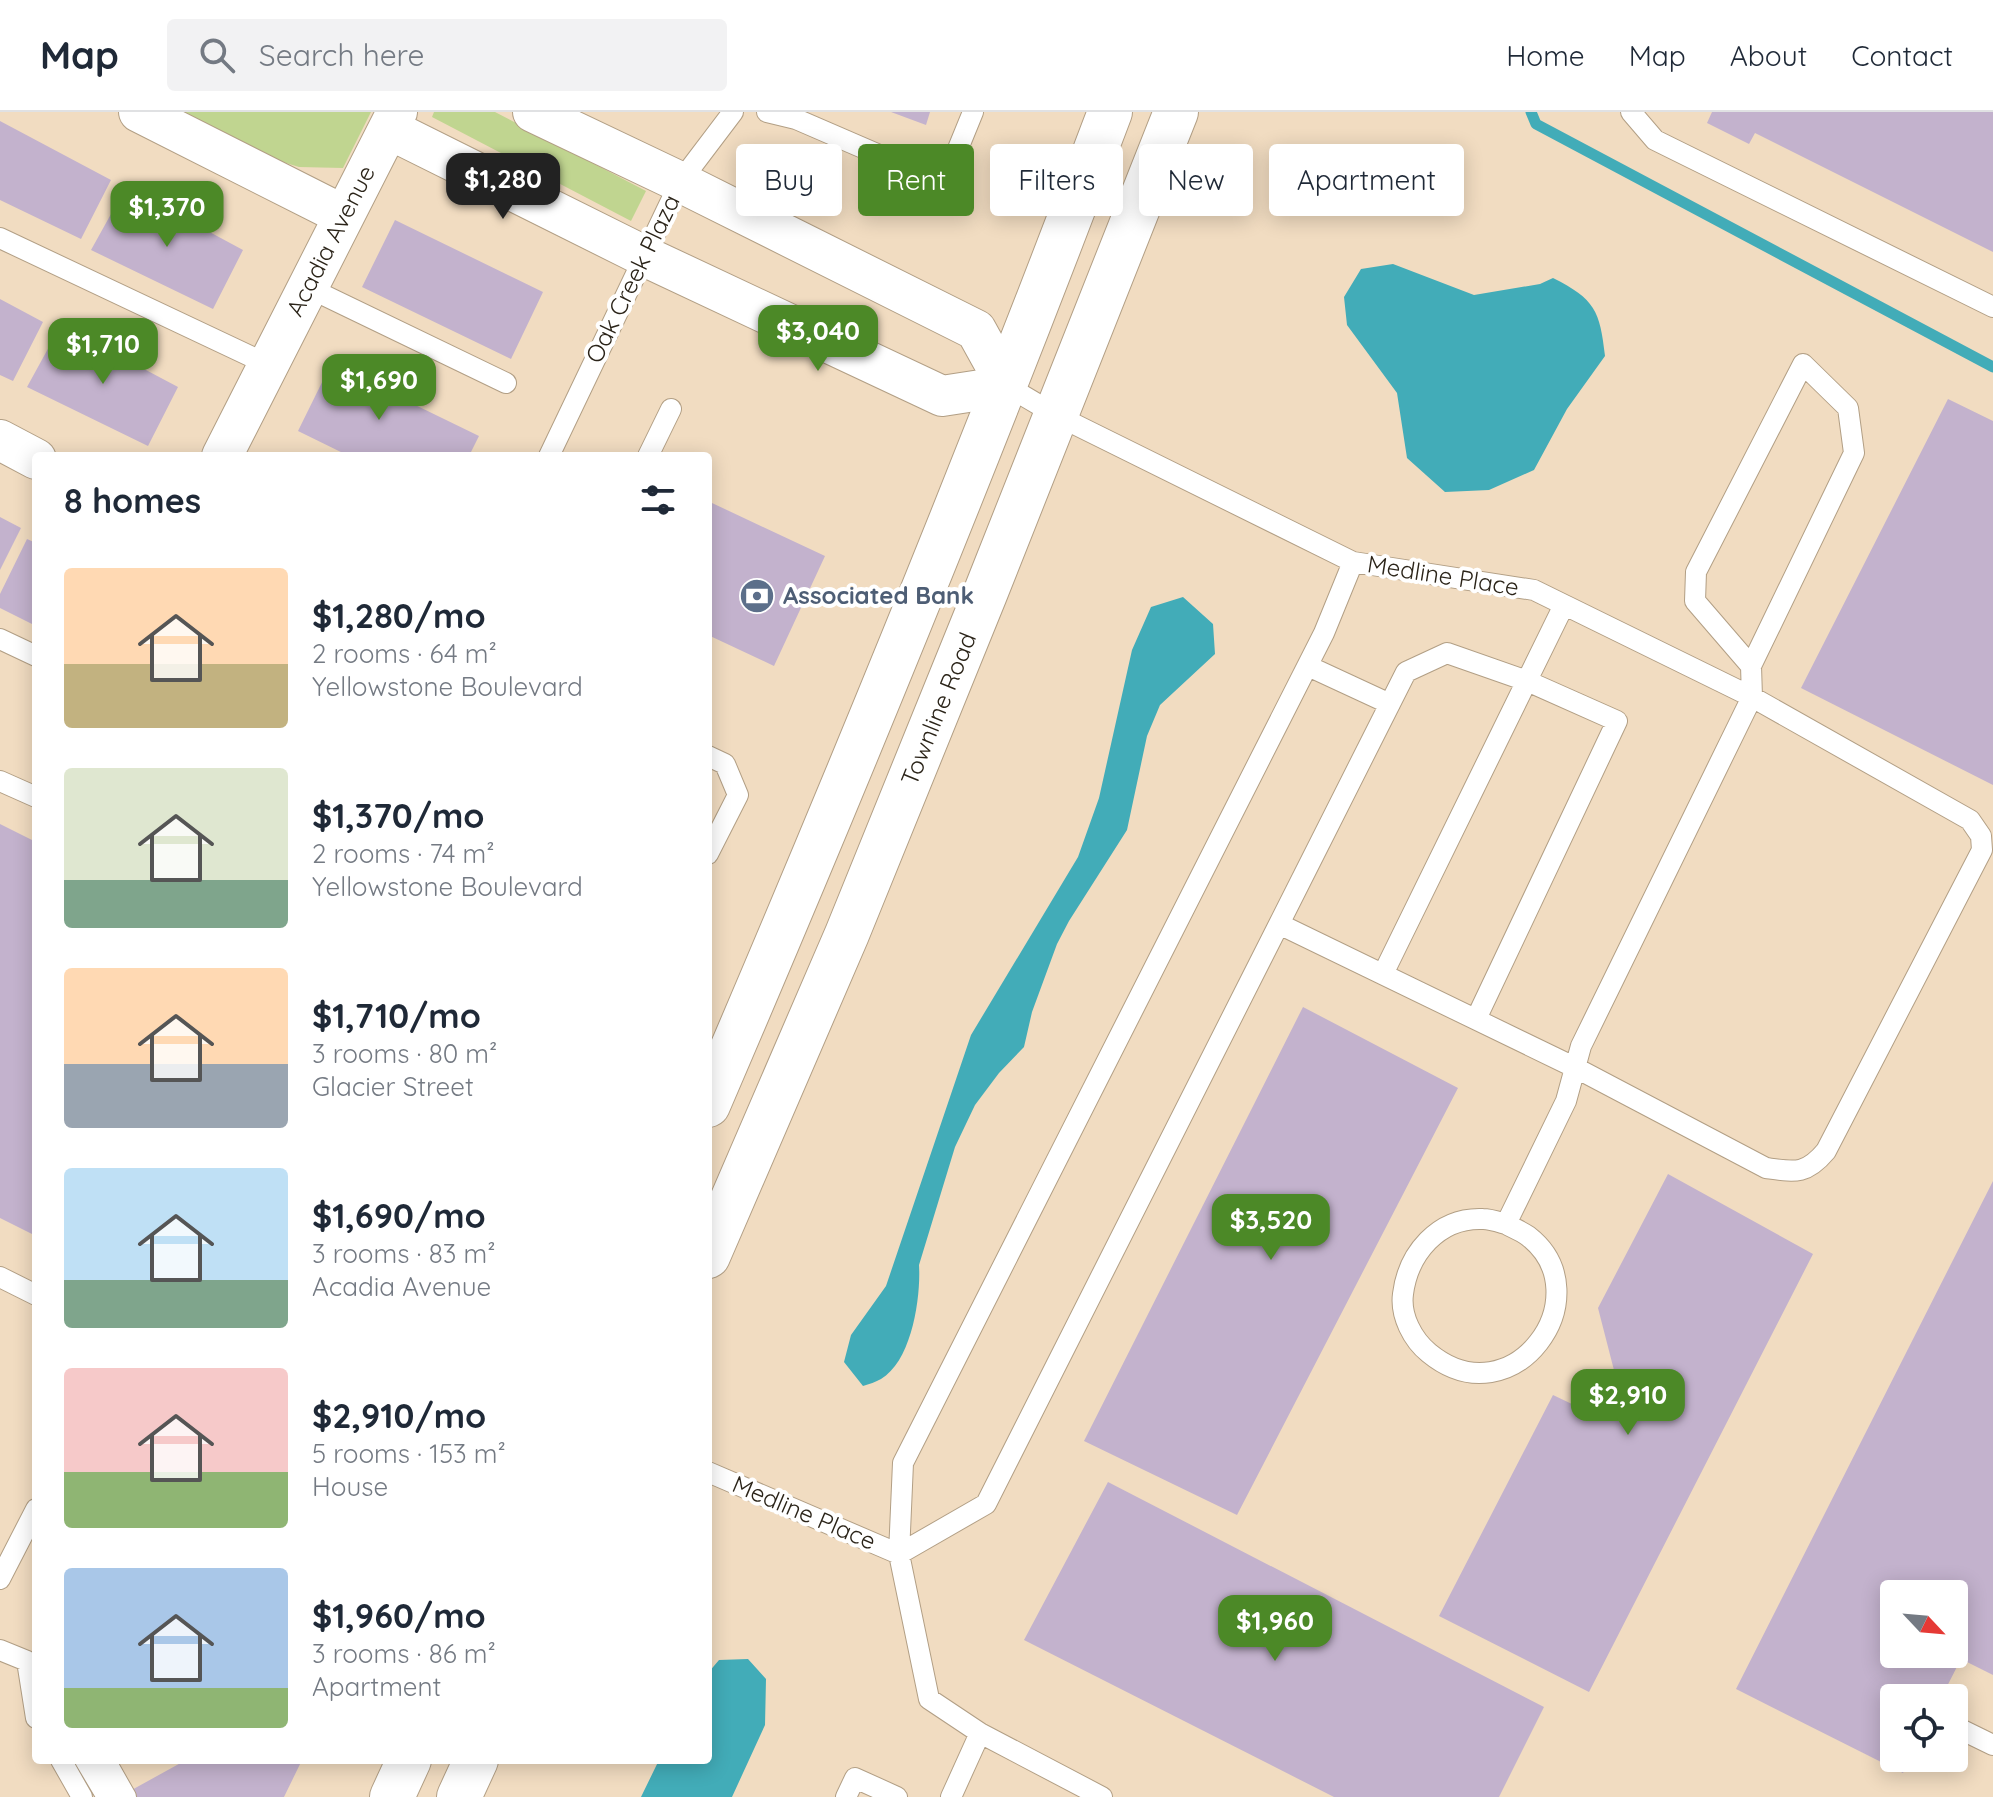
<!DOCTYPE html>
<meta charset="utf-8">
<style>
:root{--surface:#fff;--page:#f2f2f3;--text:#1f2937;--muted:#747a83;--line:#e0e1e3;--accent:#4c8927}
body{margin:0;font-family:Quicksand,sans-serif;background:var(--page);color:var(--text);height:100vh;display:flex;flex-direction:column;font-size:30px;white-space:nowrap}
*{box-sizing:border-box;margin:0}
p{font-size:26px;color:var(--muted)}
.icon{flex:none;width:44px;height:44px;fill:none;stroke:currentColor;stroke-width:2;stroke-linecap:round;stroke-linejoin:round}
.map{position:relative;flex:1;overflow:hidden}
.drawer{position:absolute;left:32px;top:340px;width:680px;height:1312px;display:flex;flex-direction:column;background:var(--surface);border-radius:8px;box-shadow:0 4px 20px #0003}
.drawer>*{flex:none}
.banner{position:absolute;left:736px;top:32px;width:760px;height:72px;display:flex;gap:16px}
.needle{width:52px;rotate:116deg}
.tools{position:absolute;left:1880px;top:1468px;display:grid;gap:16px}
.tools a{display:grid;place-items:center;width:88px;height:88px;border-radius:8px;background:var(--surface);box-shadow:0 4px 20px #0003;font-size:40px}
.price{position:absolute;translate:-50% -68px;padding:0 18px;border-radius:16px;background:var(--accent);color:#fff;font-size:26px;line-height:52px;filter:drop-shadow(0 2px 4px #0008)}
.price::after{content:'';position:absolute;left:50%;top:48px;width:24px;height:18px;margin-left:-12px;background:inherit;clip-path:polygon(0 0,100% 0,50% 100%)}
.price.current{background:#222;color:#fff}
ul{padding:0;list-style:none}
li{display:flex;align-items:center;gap:24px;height:200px;padding:0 32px}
li span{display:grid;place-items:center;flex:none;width:224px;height:160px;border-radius:8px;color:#555}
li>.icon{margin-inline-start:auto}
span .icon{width:96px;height:96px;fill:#fffc;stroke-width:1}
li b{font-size:34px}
h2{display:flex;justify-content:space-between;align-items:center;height:96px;padding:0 32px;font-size:34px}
.pill{padding:0 28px;border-radius:8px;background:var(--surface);box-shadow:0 4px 20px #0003;font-size:28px;line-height:72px}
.pill.current{background:var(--accent);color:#fff}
header{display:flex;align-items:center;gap:48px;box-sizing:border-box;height:112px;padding:0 40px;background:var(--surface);border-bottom:2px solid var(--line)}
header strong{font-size:38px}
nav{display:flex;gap:44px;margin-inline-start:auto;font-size:28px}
.search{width:560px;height:72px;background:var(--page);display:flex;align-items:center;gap:20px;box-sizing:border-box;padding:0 28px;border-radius:8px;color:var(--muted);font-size:30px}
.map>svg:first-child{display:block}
.green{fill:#c0d590}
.water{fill:#42acb8}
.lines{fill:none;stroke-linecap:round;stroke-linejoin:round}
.stream{stroke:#42acb8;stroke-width:11}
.building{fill:#c3b2cd;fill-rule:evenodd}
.lane-casing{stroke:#b29f85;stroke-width:22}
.street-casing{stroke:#b29f85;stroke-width:42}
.primary-casing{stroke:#b29f85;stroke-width:46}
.lane{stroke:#fff;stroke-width:20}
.street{stroke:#fff;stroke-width:40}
.primary{stroke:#fff;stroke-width:44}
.labels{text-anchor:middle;stroke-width:8;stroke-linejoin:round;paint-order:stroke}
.street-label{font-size:24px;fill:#2b2419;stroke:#fff}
.service-label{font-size:24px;font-weight:bold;fill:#4e5e75;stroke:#fff;text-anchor:start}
</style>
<header>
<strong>Map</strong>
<div class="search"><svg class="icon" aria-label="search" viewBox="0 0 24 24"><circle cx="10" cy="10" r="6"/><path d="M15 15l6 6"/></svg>Search here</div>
<nav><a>Home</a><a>Map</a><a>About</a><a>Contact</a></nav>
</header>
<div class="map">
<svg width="1993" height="1685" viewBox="0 0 1993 1685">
<rect width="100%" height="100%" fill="#f1dcc1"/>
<path class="green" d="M171,0H371L343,56L299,55L263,44Z
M434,0H495L646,79L631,109L432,5Z"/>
<path class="water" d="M1393,152L1474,183L1540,172L1553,166C1595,187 1600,199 1605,244L1567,297L1534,358L1489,378L1445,380L1407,346L1397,281L1347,213L1344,185L1361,157Z
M1183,485L1213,512L1215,542L1160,593L1147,624L1127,718L1069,809L1057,832L1032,900L1024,935L999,961L975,993L955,1035L919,1153C921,1185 912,1249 881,1267C876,1270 869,1272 863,1274L844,1250L851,1223L886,1174L971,923L1078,745L1099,686L1132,538L1151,495Z
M748,1547L766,1567L765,1613L732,1685H641L659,1648H708V1561L719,1548Z"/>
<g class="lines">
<path class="stream" d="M1531,0L1536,12L1993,255"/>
</g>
<path class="building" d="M891,0H930L926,13Z
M1712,0H1993V140L1755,21L1749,32L1707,11Z
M0,9L111,68L81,127L0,88Z
M126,75L243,138L213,197L91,138Z
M395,108L543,180L511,247L362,175Z
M0,187L43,210L13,269L0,263Z
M61,213L178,275L148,334L27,275Z
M331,252L479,324L469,344H349L298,319Z
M1948,287L1993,309V673L1801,576Z
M712,391L825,444L774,554L708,523V399Z
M0,405L21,416L0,458Z
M27,427L36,431V514L0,496V482Z
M0,712L36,730V1124L0,1106Z
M1303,895L1458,976L1237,1403L1084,1329Z
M1668,1062L1813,1142L1589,1580L1439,1504L1553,1283L1595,1303L1616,1266L1598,1196Z
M1993,1069V1563L1961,1547L1941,1586H1894V1646H1911L1903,1661L1736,1577ZM1894,1482H1954V1542H1894Z
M1108,1370L1544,1595L1499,1685H1334L1024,1528Z
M186,1648H302L284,1685H119Z"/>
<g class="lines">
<g class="lane-casing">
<path id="lane" d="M767,0L796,7L944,71L973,0
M1631,0L1655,28L1993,195
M0,126L269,253
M307,175L506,271
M549,344L680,70L733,0
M648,344L671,297
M0,527L36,544
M1308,554L1390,592
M708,644L725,652L738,683L708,742
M0,669L36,685
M1279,812L1406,560L1447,541L1527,569L1617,609L1476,907
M1383,862L1564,493
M1506,1112C1499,1110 1490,1107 1483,1107C1438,1105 1408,1142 1403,1182C1400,1204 1413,1228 1429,1241C1513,1310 1604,1183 1528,1124C1521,1119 1513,1116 1506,1112L1566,989L1581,934L1752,585L1751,554L1854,341L1848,296L1803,252L1696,460L1695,489L1751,554
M0,1165L36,1183
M708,1360L899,1442
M899,1442L986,1392L1279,812L1576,956L1766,1056C1795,1060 1806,1063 1826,1039L1982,738L1981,724L1970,708L1752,585L1534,478L1353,450L1056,303L1007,274
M0,1467L36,1397
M0,1538L27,1549L32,1558
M27,1549L36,1606
M1954,1614L1993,1633
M61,1648L82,1685
M85,1648L107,1685
M105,1648L126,1685
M846,1685L855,1666L897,1685
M951,1685L980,1621
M1102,1685L980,1621L929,1587L899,1442L903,1351L1324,521L1353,450"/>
</g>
<g class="street-casing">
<path id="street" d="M139,0L343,103
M389,17L644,144L942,284L1007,274L976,218L680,70L533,0
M0,328L36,347
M222,344L397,0"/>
</g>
<g class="primary-casing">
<path id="primary" d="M708,993C849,665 984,334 1110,0
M708,1144L847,822L985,482L1176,0
M392,1685L409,1648
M459,1685L476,1648"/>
</g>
<use href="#lane" class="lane"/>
<use href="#street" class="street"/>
<use href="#primary" class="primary"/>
</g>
<defs>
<g id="bank-disc" transform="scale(1.8)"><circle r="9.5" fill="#5c6f8a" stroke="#fff"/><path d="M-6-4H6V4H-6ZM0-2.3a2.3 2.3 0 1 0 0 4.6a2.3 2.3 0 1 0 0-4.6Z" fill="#fff"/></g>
</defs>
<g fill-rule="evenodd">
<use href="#bank-disc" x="757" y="484"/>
</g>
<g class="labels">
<g class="street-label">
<text transform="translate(331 129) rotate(-63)" y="8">Acadia Avenue</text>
<text transform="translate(633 167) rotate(-64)" y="8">Oak Creek Plaza</text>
<text transform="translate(1443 464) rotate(9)" y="8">Medline Place</text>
<text transform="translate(939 597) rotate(-68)" y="8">Townline Road</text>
<text transform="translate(804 1401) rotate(23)" y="8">Medline Place</text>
</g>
<g class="service-label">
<text x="783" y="492">Associated Bank</text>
</g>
</g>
</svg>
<div class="tools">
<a><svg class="needle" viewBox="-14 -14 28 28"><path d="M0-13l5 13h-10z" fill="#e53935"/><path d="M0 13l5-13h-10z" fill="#747a83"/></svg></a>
<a><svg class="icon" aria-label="locate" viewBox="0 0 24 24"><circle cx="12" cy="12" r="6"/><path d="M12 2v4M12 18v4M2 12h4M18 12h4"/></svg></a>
</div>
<b class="price current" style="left:503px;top:109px">$1,280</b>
<b class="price" style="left:167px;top:137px">$1,370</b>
<b class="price" style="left:818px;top:261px">$3,040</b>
<b class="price" style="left:103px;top:274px">$1,710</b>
<b class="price" style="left:379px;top:310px">$1,690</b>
<b class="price" style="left:1271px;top:1150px">$3,520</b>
<b class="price" style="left:1628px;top:1325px">$2,910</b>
<b class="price" style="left:1275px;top:1551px">$1,960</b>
<div class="banner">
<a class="pill">Buy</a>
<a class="pill current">Rent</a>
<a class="pill">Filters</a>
<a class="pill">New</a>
<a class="pill">Apartment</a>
</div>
<section class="drawer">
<h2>8 homes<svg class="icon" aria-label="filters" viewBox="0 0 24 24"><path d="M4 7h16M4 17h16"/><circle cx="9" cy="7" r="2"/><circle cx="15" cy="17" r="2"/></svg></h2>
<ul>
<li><span style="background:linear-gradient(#ffd9b3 60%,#c2b280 0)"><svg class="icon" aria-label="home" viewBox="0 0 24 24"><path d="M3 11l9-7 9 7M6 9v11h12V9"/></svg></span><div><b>$1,280/mo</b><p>2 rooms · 64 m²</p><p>Yellowstone Boulevard</p></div></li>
<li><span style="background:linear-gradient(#dfe7d0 70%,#7fa58c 0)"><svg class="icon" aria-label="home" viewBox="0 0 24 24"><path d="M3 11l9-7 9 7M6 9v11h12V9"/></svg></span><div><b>$1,370/mo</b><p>2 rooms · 74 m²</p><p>Yellowstone Boulevard</p></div></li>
<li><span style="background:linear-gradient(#ffd9b3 60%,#9aa5b1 0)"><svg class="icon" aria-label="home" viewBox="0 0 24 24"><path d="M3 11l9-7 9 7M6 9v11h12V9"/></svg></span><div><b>$1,710/mo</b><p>3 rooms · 80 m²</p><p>Glacier Street</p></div></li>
<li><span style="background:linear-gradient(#bfe0f5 70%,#7fa58c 0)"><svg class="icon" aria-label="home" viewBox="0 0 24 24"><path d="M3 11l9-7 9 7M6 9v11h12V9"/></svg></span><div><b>$1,690/mo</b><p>3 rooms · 83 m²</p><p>Acadia Avenue</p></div></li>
<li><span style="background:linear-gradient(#f6c9c9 65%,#8fb573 0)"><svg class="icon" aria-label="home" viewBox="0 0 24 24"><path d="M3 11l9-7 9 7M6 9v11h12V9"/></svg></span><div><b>$2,910/mo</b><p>5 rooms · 153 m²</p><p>House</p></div></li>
<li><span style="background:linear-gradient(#a9c7e8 75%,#8fb573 0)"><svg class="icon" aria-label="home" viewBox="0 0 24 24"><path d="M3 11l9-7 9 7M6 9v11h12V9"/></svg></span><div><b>$1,960/mo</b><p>3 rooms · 86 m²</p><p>Apartment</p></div></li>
</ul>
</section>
</div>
